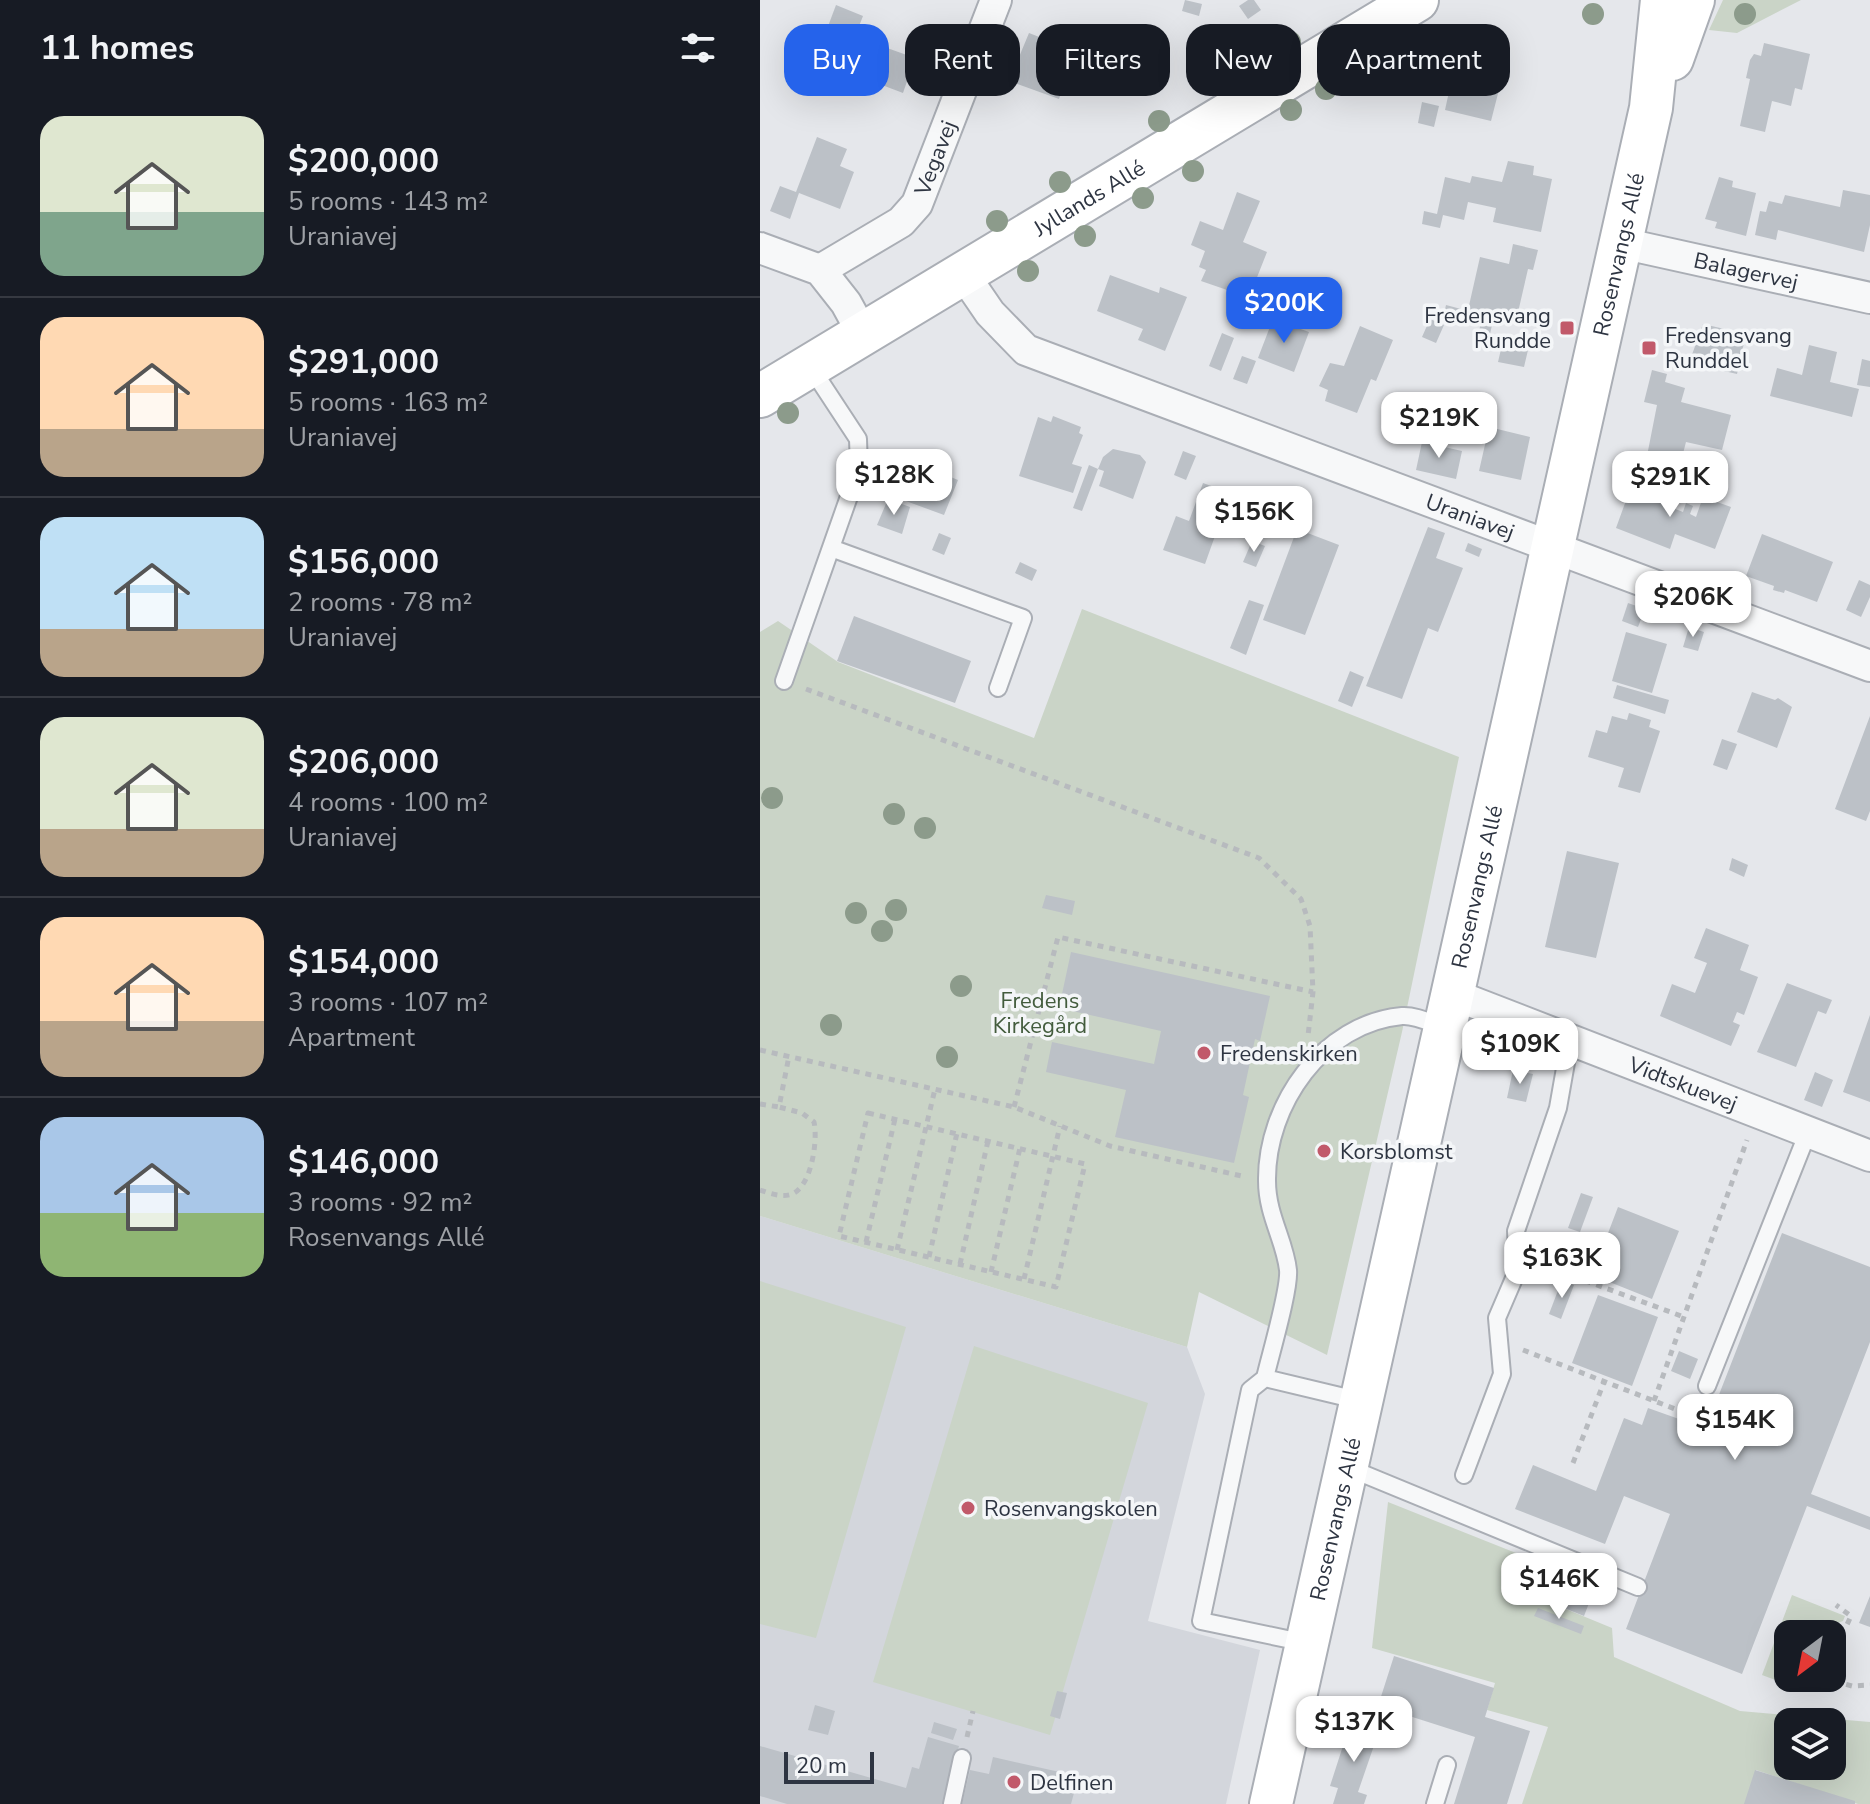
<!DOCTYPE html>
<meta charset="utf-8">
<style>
:root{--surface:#171b24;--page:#20242c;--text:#f1f3f6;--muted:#9ea1a6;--line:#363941;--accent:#2563eb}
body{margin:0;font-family:"Nunito Sans",sans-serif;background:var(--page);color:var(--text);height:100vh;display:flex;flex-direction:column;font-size:30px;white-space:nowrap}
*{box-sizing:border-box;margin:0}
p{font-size:26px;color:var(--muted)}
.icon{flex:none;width:44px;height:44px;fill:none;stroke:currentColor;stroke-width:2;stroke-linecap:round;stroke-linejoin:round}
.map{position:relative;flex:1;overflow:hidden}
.sheet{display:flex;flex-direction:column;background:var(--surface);width:760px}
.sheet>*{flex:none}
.guide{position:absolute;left:24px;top:24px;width:760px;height:72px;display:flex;gap:16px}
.needle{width:52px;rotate:212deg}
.tools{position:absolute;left:1014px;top:1620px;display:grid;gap:16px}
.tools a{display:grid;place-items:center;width:72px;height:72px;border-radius:16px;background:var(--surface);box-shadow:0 8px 32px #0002;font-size:40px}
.scale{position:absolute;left:24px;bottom:20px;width:90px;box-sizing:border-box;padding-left:8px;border:4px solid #2e3542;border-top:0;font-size:22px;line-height:28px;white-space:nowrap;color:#2e3542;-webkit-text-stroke:6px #f4f6f8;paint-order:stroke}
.price{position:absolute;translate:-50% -68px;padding:0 18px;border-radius:16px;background:#fff;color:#222;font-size:26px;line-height:52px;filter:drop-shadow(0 2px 4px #0008)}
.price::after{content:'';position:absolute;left:50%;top:48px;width:24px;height:18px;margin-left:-12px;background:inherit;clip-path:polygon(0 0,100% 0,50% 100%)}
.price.current{background:var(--accent);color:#fff}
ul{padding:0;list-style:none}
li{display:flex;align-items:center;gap:24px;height:200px;padding:0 40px}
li+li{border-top:2px solid var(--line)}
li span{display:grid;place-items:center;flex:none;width:224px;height:160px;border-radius:24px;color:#555}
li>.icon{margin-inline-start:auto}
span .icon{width:96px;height:96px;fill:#fffc;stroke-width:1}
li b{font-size:34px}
h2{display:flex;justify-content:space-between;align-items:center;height:96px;padding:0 40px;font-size:34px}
.chip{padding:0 28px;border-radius:24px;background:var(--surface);box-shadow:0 8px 32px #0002;font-size:28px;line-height:72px}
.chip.current{background:var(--accent);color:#fff}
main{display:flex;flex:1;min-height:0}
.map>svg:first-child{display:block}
.built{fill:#d3d6dc}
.green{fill:#cad4c7;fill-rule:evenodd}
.building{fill:#bcc1c7}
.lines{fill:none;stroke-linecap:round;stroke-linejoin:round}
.lane-casing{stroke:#aaaeb5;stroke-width:20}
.street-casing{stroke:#aaaeb5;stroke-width:34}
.secondary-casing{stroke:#aaaeb5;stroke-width:46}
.path{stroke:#b7babe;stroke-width:5;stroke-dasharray:6 6;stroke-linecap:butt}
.lane{stroke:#f7f8f9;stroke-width:16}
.street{stroke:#f7f8f9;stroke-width:30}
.secondary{stroke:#fff;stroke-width:42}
.tree{fill:#8c9b8b}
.poi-dot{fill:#c1596a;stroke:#f4f6f8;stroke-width:3}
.labels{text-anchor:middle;stroke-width:7;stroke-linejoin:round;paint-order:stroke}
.street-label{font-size:22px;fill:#2e3542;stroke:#f4f6f8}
.poi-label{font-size:22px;fill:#2e3542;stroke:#f4f6f8;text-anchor:start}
.park-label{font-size:22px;fill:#435c3d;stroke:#f4f6f8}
</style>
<main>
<section class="sheet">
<h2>11 homes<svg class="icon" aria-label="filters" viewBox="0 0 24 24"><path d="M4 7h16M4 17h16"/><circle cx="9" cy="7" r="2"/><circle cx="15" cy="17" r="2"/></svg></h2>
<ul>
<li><span style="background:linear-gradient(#dfe7d0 60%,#7fa58c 0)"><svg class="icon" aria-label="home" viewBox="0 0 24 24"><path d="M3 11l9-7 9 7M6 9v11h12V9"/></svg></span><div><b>$200,000</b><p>5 rooms · 143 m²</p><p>Uraniavej</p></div></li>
<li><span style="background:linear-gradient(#ffd9b3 70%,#b9a48a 0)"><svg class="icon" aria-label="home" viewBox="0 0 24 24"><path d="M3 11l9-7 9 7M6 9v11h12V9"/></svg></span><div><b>$291,000</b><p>5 rooms · 163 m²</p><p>Uraniavej</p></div></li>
<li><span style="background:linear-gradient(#bfe0f5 70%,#b9a48a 0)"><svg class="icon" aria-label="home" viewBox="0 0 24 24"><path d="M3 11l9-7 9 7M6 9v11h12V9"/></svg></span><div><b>$156,000</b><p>2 rooms · 78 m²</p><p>Uraniavej</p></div></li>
<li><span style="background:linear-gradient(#dfe7d0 70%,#b9a48a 0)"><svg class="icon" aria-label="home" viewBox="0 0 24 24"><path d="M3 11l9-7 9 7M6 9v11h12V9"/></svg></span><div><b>$206,000</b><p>4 rooms · 100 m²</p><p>Uraniavej</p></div></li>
<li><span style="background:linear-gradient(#ffd9b3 65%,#b9a48a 0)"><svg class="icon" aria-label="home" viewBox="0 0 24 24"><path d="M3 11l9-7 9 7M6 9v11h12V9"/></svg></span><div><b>$154,000</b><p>3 rooms · 107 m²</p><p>Apartment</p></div></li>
<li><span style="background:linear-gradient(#a9c7e8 60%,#8fb573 0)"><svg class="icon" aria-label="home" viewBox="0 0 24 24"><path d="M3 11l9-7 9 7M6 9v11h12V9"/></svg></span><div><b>$146,000</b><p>3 rooms · 92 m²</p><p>Rosenvangs Allé</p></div></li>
</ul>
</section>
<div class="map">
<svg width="1110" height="1804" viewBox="0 0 1110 1804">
<rect width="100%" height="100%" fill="#e5e7eb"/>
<path class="built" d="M0,1216L427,1347L445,1394L388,1621L500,1650L466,1804H0Z"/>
<path class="green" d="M963,0H1041L977,33L949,30Z
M322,609L699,757L642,1032L567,1355L439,1292L427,1347L0,1216V632L18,621L78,662L274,738Z
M0,1281L146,1327L56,1638L0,1624Z
M214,1346L388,1403L290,1735L113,1682Z
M628,1502L796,1569L784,1600L852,1628L854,1657L980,1711L1110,1722V1804H1098L996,1770L985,1804H762L788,1727L727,1710L735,1683L612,1648ZM1028,1722H1072V1766H1028Z
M1032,1595L1085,1616L1083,1621L1063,1628L1059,1634H1028V1678H1043L1031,1686L1002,1675Z"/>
<path class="building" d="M425,0L442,4L439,16L422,11Z
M488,0H494L501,10L488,19L479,6Z
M76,5L103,16L94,39L67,29Z
M269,33L287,40L282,53L311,63L299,99L249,81Z
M105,40L155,58L143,93L93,74Z
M1004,43L1050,54L1042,90L1035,88L1031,106L1012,101L1005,132L980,126L990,79L986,78L990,60L994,54L1001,56Z
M712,62L744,70L731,121L685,110L692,78L707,82Z
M662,102L679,106L674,127L658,123Z
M57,137L87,149L80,166L94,172L80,209L39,193L30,219L10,211L20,186L36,192Z
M748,161L774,166L773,175L792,179L781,232L733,222L736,208L708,202L704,220L683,215L680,228L662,224L664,211L677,214L685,177L710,183L712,176L742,182Z
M959,177L973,181L972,187L996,193L986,236L955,228L957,222L945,219Z
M1083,190L1110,195V225L1104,252L1018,230L1016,240L995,235L1000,211L1006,212L1009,201L1022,204L1025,195L1080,207Z
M477,192L500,201L483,242L507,252L494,285L507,290L502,302L441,281L446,270L439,267L445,251L431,245L440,221L463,230Z
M753,244L778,250L773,270L768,269L756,321L734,316L730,334L719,331L723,314L708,310L720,257L749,264Z
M350,275L399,293L400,287L427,297L405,351L378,340L383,329L337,311Z
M686,305L701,309L698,321L683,318Z
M513,319L549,332L534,372L498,358Z
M670,319L684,325L676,343L662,337Z
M943,324L986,334L977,374L929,363Z
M600,326L633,340L616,381L611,379L597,413L565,401L568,390L559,386L570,363L584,366Z
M462,333L474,338L461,371L449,366Z
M742,345L768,350L764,367L738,362Z
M1049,345L1077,352L1070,382L1099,389L1092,417L1010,396L1017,368L1042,375Z
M482,356L496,361L487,384L473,379Z
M1102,359L1110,361V387L1097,385Z
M892,370L907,374L905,382L925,388L921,402L971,415L962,450L926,442L919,469L886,461L897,405L884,402Z
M644,402L657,407L648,432L635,427Z
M293,416L321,427L319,433L323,435L312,464L322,467L313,493L259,476L278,417L291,422Z
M729,427L770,437L761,480L719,471Z
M662,442L702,451L696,479L656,470Z
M353,449L380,455L386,462L373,499L339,486L344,471L338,469L343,457Z
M423,451L436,456L426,480L414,475Z
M149,460L198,480L184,515L135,497Z
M329,465L338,469L322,511L313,508Z
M859,474L873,480L869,491L923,512L926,503L933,506L930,514L936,517L943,497L971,507L955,549L915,534L910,549L856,528L868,495L853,490Z
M443,483L470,493L476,491L503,505L492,534L460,522L445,564L403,550L416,516L429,521Z
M128,499L150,507L142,534L117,525Z
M668,527L685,533L676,558L703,568L678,632L668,628L642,699L606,686Z
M537,529L579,545L545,635L503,620Z
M179,533L191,538L184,555L172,550Z
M1002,534L1073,562L1057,602L1025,590L1024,593L1013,590L1014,586L986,576Z
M492,541L505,546L496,567L483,562Z
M708,543L722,549L719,557L705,551Z
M260,562L277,570L272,581L255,573Z
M1099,580L1110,585V597L1101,617L1086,610Z
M489,600L504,605L486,655L470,648Z
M868,603L885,609L878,627L862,621Z
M94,616L211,661L195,703L77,661Z
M929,627L944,632L938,651L923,647Z
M866,632L907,644L892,693L852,681Z
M590,671L604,677L592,707L578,701Z
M857,685L909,700L905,714L853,698Z
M992,692L1015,700L1018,698L1032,707L1017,748L977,732Z
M869,713L891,720L889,727L900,731L880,793L858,787L864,768L828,757L836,730L847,733L852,716L867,720Z
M1110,716V811L1106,821L1075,809Z
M962,739L977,744L967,770L953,765Z
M807,851L859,863L836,958L785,947Z
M972,858L988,865L984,877L969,870Z
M286,895L315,901L312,915L282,908Z
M946,928L989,945L980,970L998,977L984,1015L977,1012L973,1022L980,1025L971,1046L900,1016L912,984L935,993L947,963L934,958Z
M311,952L510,996L500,1041L495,1039L483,1095L489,1097L474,1163L355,1137L366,1090L286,1072L292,1042L394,1064L401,1031L299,1008Z
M1027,983L1072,1000L1066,1014L1058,1011L1036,1067L997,1052Z
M1110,1015V1102L1083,1092Z
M753,1070L773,1074L766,1102L747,1098Z
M1055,1072L1073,1080L1062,1107L1044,1100Z
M821,1193L833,1197L820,1232L808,1228Z
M858,1207L919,1231L892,1299L832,1275Z
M1022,1233L1110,1267V1342L1051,1494L1110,1517V1530L1047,1506L982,1674L866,1629L910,1514L864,1496L845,1544L755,1509L773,1465L836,1491L864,1418L882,1425L888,1408L933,1424L927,1441L939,1446Z
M802,1280L814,1285L801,1319L789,1314Z
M838,1295L898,1317L872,1386L812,1363Z
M919,1351L938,1359L930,1379L911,1371Z
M790,1582L831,1598L824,1616L784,1600Z
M1110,1596V1627L1099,1623Z
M778,1608L824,1626L821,1634L774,1616Z
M634,1656L734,1688L725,1717L770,1731L747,1804H694L715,1737L618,1706Z
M297,1691L307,1693L300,1719L290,1716Z
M55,1705L75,1711L68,1735L48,1730Z
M591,1721L619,1731L598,1792L607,1795L604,1804H573L578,1788L570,1786Z
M174,1722L197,1729L193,1740L171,1733Z
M168,1737L199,1746L183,1804H27L0,1796V1746L146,1788L152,1767L159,1769Z
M233,1757L304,1773L300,1790L314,1793L311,1804H202L210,1770L229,1774Z
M995,1770L1095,1801V1804H984Z"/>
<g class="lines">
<g class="lane-casing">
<path id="lane" d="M71,548L263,618L238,688
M24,681L99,468L98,439L50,366
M505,1378C510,1356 530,1289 528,1270C525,1241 507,1215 507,1181C506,1105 563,1023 642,1016C655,1015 671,1023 683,1027
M947,1386L1048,1132
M589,1468L878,1587
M704,1475L742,1374L737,1318L758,1269L756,1231L798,1108L810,1040
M546,1643L441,1621L490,1390L505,1378L601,1401
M192,1804L202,1758
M675,1804L687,1765"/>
</g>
<g class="street-casing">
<g id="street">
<path id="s1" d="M861,243L1110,298"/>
<path d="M0,248L60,270L86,303L103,334"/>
<path id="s2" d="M60,270L141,222L157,204L236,0"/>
<path id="s3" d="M204,275L230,313L266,350L1110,666"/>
<path id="s4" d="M692,994L1110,1156"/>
</g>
</g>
<g class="secondary-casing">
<g id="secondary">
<path d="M912,59L933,0"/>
<path id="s5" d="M0,396L657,0"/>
<path id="s6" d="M511,1804L891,108L902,0"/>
</g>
</g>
<path class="path" d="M46,689L499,858L541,899L550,926L553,992L548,1036
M0,1050L254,1107L350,1146L486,1177
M0,1104L19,1107
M254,1107L298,937L553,992
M108,1113L325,1164L296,1287L79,1236Z
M0,1190C9,1193 22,1198 32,1194C52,1186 58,1139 54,1122L42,1113L19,1107L29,1056
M106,1242L135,1119
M137,1250L175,1089
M169,1257L197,1133
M200,1264L228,1141
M780,1264L924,1317
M231,1272L260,1148
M264,1279L300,1126
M763,1350L928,1414L935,1403
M894,1401L987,1140
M813,1463L844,1382
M1067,1634L1085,1629L1091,1616L1076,1605
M1063,1678L1092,1686L1110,1685
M207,1737L213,1711"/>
<use href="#lane" class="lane"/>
<use href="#street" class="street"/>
<use href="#secondary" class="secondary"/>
</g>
<g class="tree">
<circle cx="833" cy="14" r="11"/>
<circle cx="985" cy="14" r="11"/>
<circle cx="530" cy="42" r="11"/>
<circle cx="478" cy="71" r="11"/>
<circle cx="566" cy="89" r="11"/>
<circle cx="531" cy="110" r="11"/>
<circle cx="399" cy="121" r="11"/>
<circle cx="433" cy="171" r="11"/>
<circle cx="300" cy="182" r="11"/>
<circle cx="383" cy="198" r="11"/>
<circle cx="237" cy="221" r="11"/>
<circle cx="325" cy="236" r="11"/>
<circle cx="268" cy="271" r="11"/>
<circle cx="28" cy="413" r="11"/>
<circle cx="12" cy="798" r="11"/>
<circle cx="134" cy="814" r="11"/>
<circle cx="165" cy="828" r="11"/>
<circle cx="136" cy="910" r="11"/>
<circle cx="96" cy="913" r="11"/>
<circle cx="122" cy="931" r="11"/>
<circle cx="201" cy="986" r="11"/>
<circle cx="71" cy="1025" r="11"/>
<circle cx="187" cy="1057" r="11"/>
</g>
<g class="poi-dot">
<rect x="799" y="320" width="16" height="16" rx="4"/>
<rect x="881" y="340" width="16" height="16" rx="4"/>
<circle cx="444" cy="1053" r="8"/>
<circle cx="564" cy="1151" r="8"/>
<circle cx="208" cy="1508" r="8"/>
<circle cx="254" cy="1782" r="8"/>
</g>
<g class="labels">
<g class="street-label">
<text dy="8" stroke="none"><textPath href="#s2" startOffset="168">Vegavej</textPath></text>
<text dy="8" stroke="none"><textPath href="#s5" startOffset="384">Jyllands Allé</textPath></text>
<text dy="8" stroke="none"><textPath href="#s6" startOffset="1588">Rosenvangs Allé</textPath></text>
<text dy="8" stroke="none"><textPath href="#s1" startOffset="128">Balagervej</textPath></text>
<text dy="8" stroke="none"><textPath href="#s3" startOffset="572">Uraniavej</textPath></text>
<text dy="8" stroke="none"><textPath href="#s6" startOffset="940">Rosenvangs Allé</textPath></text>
<text dy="8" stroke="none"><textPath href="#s4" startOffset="248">Vidtskuevej</textPath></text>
<text dy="8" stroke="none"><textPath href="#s6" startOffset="292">Rosenvangs Allé</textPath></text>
</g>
<g class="poi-label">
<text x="791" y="323" text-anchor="end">Fredensvang<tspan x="791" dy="25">Rundde</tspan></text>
<text x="905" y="343">Fredensvang<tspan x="905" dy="25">Runddel</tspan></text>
<text x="460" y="1061">Fredenskirken</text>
<text x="580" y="1159">Korsblomst</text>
<text x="224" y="1516">Rosenvangskolen</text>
<text x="270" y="1790">Delfinen</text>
</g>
<g class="park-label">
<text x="280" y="1008">Fredens<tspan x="280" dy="25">Kirkegård</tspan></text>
</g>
</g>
</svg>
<div class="tools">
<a><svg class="needle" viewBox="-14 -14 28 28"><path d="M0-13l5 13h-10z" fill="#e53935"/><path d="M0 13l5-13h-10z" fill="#9ea1a6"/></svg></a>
<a><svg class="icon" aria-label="layers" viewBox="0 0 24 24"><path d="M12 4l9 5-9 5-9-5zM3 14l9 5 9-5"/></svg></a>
</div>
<div class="scale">20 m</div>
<b class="price current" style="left:524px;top:345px">$200K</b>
<b class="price" style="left:679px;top:460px">$219K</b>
<b class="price" style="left:134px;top:517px">$128K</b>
<b class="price" style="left:910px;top:519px">$291K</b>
<b class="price" style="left:494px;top:554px">$156K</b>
<b class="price" style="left:933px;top:639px">$206K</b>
<b class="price" style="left:760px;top:1086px">$109K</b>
<b class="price" style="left:802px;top:1300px">$163K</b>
<b class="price" style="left:975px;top:1462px">$154K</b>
<b class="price" style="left:799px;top:1621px">$146K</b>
<b class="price" style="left:594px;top:1764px">$137K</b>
<div class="guide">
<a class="chip current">Buy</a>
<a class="chip">Rent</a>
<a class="chip">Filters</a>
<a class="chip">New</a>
<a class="chip">Apartment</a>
</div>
</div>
</main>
